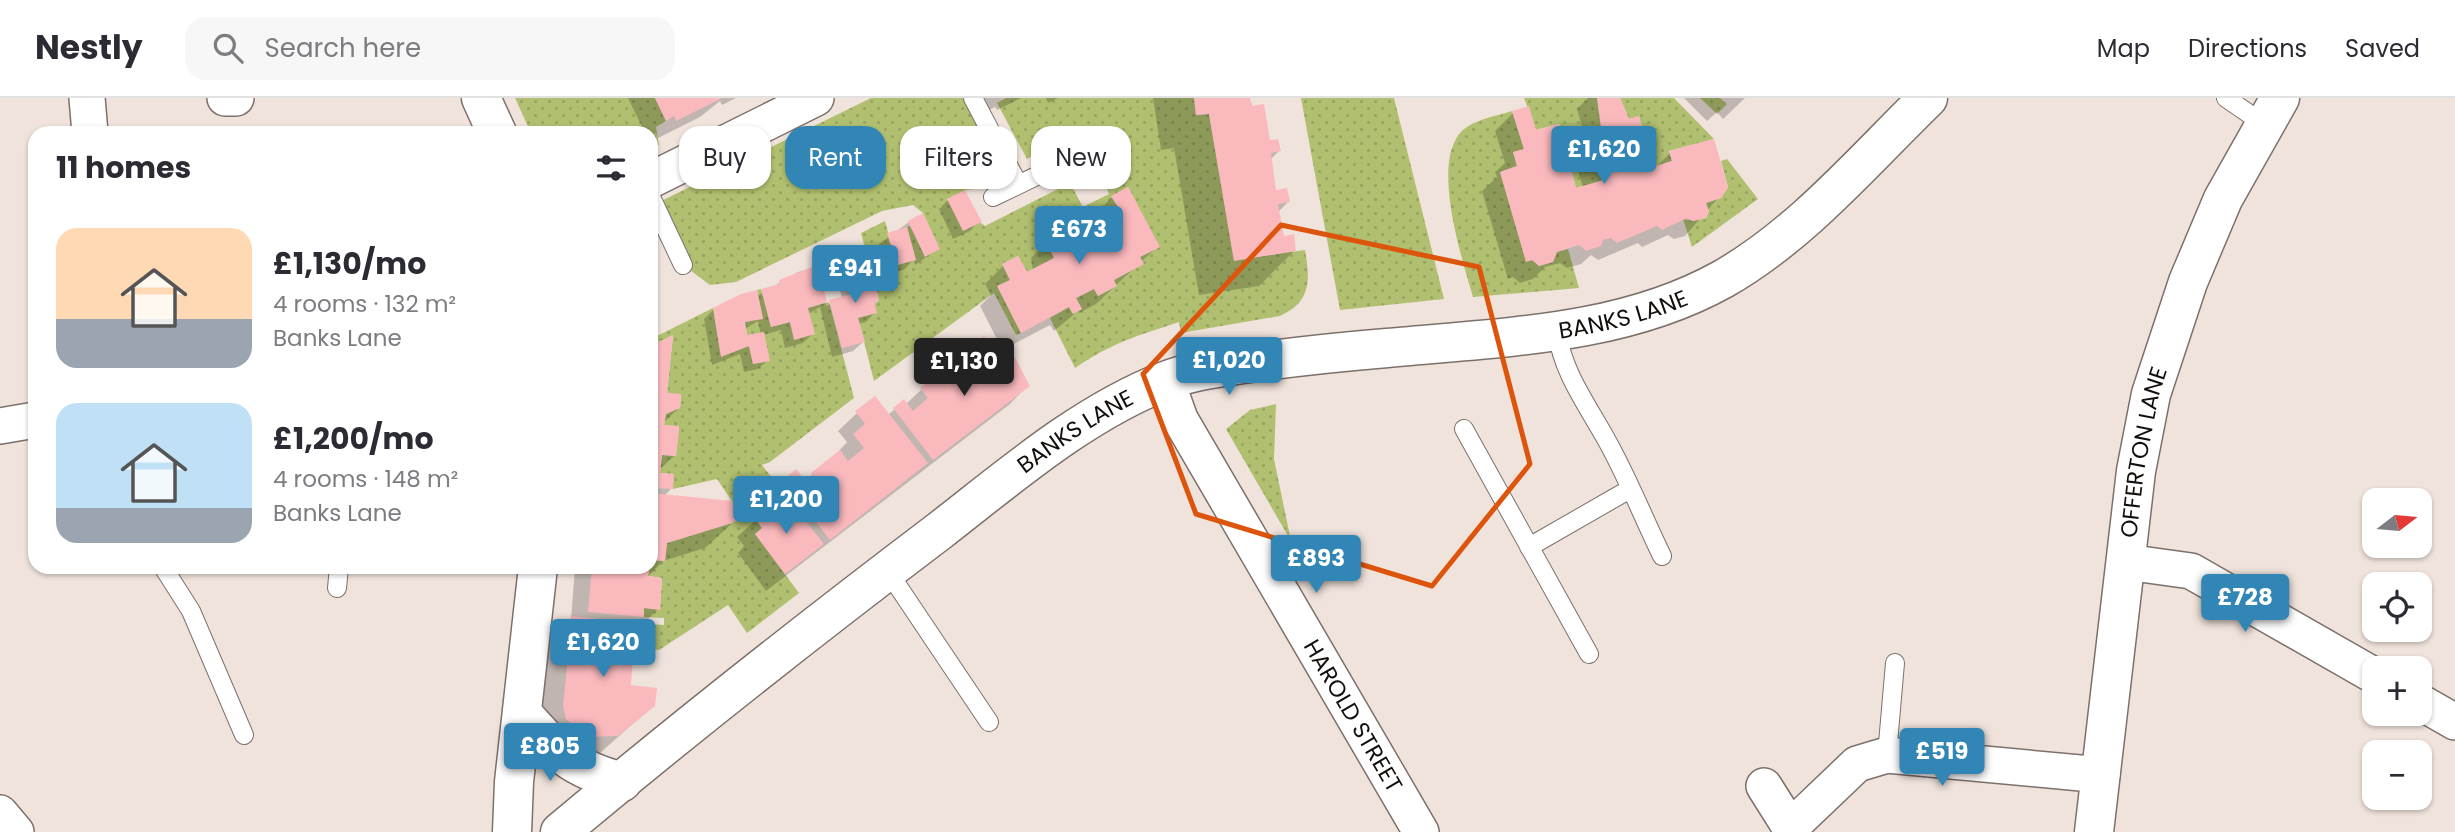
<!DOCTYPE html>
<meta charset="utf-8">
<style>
:root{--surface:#fff;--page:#f7f7f7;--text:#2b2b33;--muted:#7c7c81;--line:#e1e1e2;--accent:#3186b5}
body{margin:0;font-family:Poppins,sans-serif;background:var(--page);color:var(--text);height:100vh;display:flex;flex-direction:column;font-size:26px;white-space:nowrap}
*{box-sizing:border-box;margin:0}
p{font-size:23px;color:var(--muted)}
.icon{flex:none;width:38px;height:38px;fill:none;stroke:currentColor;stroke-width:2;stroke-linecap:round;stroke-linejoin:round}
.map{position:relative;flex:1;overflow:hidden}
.details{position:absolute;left:28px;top:28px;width:630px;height:448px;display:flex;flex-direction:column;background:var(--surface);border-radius:21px;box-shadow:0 2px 5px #0004}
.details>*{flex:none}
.top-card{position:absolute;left:679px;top:28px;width:665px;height:63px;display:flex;gap:14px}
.needle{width:46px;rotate:74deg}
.controls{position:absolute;left:2362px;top:390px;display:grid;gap:14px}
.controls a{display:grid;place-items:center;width:70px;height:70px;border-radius:14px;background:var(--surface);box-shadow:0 2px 5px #0004;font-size:35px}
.price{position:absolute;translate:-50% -60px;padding:0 16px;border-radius:7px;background:var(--accent);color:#fff;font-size:23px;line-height:46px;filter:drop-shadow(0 2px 4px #0008)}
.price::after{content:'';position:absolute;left:50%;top:42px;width:21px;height:16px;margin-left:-10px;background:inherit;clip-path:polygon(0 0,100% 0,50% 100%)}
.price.on{background:#222;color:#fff}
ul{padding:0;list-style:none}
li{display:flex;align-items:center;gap:21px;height:175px;padding:0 28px}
li span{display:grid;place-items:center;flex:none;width:196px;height:140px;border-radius:21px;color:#555}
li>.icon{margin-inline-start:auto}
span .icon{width:84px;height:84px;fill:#fffc;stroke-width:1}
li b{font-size:30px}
h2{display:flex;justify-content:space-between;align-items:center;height:84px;padding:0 28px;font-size:30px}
.tag{padding:0 24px;border-radius:21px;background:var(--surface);box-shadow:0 2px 5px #0004;font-size:24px;line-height:63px}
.tag.on{background:var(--accent);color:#fff}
header{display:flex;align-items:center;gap:42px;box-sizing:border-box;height:98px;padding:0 35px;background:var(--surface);border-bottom:2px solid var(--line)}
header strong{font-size:33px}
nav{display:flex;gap:38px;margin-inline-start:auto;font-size:24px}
.search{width:490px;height:63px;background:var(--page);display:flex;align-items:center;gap:18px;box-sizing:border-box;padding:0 24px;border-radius:21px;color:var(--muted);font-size:26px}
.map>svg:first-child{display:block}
.grass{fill:url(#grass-dots)}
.shadow{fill:#0003;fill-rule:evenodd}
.building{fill:#fab9bd}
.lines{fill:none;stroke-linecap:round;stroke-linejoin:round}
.service-casing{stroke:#7c706b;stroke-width:20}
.minor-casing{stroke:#7c706b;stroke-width:38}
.tertiary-casing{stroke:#7c706b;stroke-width:41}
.primary-casing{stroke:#7c706b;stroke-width:41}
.service{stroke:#fff;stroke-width:18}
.minor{stroke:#fff;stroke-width:35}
.tertiary{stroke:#fff;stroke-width:38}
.primary{stroke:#fff;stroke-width:38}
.marked{fill:none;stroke:#dd550c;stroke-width:5;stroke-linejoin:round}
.labels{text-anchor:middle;stroke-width:7;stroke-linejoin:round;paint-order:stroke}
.street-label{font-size:23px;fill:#120e0c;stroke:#fff}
</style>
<header>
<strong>Nestly</strong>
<div class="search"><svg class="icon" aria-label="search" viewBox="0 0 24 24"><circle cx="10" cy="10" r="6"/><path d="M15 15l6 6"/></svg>Search here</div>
<nav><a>Map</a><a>Directions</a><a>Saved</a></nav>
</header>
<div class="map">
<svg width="2455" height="734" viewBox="0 0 2455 734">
<defs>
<pattern id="grass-dots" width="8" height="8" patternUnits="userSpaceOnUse" patternTransform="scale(1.75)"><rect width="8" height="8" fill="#b1c070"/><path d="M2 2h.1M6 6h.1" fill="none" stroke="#97a460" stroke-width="1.8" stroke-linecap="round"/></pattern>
</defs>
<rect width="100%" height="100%" fill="#f0e3dc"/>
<path class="grass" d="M515,0H655L666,23L656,29L659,47L651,49V35H531Z
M871,0H973L1018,86L965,92L948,101L985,128L1070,85L1083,109L1109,96L1107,91L1114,87L1085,30L1027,61L997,5L1006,0H1194L1196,17L1209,16L1234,162L1305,152C1310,181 1312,204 1280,218L1181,235L1179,224C1137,238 1113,244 1075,270L1050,220L1069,209L1073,216L1082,211L1076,200L1094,191L1098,198L1116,188L1114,182L1143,165L1140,159L1159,149L1128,89L1112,98L1119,111L1106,118L1110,126L1071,146L1066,138L1058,135L1049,140L1047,146L1054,160L1027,174L1018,158L1003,166L1010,182L998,189L1021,235L1016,237L994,195L874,283L858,220L879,202L861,135L885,123L897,167L916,162L907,129L910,128L925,158L939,151L923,115L913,107L882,113L736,184L710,187L683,167L655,106Z
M1301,0H1394L1444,201L1340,212Z
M1524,0H1597L1601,29L1590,33L1604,82L1576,90L1559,26L1536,32Z
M1620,0H1674L1714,41L1669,53L1672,63L1653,69L1639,19L1629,21Z
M1700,0H1720L1727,6L1717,16Z
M1512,13L1524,51L1513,54L1517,68L1500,74L1526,163L1532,162L1539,168L1553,164L1557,154L1568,151L1579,190L1473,199C1462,161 1435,77 1456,41C1466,22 1494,19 1512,13Z
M1727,61L1758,101L1692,149L1683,121L1693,123L1706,120L1709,113L1706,105L1721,100L1728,89L1721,63Z
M761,191L771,229L790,224L795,242L808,210L829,204L854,300L770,364L762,367L792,406L782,413L774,403L754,419L762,430L755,436L799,495L747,535L728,507L659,552L623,548L624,541H636L637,525L664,527V520L644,519V510L660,511L662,480L648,478L651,462L665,463L667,445L732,425L742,418L717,381L673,391V376L660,375L662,357L676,358L679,329L664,327L666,316L680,310L681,297L667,295L673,237L651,248V241L713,210L721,258L749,248L753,266L769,263L764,235L747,237L745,224L763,220L757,192Z
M1276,306L1274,361L1291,443L1226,331L1250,312Z"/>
<path class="shadow" d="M628,0H736L722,7L720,3L700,19L658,40L656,35L651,38V35H645Z
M981,0H1021L997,12L995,9L987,13Z
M1046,0H1058L1048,5Z
M1153,0H1249L1268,44L1279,53L1270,62L1275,94L1288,104L1278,114L1282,140L1295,152L1259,188L1199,197L1174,50L1161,52Z
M1588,0H1619L1653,72L1670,55L1719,99L1685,138L1674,141L1668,137L1642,149L1638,145L1598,162L1591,157L1581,166L1567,170L1560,165L1545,169L1533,181L1520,185L1513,179L1508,181L1482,93L1497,79L1495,74L1505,65L1495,33L1513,15L1534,34L1575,92L1583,90L1572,52L1582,43L1580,35L1583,32L1577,11Z
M1684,0H1745L1723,21L1717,14L1707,23Z
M1112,99L1157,149L1096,206L1079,215L1078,213L1054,233L1050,227L1008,249L1028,287L1010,306L766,493L738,455L744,448L737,439L771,408L765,401L796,374L804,384L836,356L847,344L838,333L857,315L888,317L904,303L906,306L922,291L947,278L984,241L995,254L1001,249L980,208L991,197L985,186L1003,168L1026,176L1033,172L1031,160L1050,141L1070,148L1089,137L1099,127L1094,118Z
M948,102L979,123L970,133L953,141L939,111Z
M909,124L938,151L915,167L913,162L905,171L888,176L879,146Z
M816,169L826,208L842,200L837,181L847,172L877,202L873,207L875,214L866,224L858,226L863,244L853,253L832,259L820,209L808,216L813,235L803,245L785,250L781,232L763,237L768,262L758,271L744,274L740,256L712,267L704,221L714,211L757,198L798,174ZM758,223L761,237L746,239L745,231Z
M651,250L666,297L679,310L663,325L674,358L658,373L671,391L663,399L740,418L705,450L663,463L646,480L658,511L640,529H635L634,541L621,553L629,589L654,607L591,663L538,634L547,546L571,522L575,469H651Z"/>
<path class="building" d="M655,0H722L676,23L674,18L666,23Z
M1194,0H1250L1252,8L1264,6L1270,42L1278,41L1281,53L1271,55L1276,92L1287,90L1290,104L1278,106L1284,138L1294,136L1296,153L1234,163L1209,16L1196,17Z
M1597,0H1620L1629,21L1639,18L1653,69L1672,63L1669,53L1714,41L1728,89L1721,100L1706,105L1709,113L1706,120L1693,123L1687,120L1662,132L1657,128L1617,145L1611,140L1603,142L1601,148L1586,153L1579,147L1557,154L1553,164L1539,168L1532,162L1526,164L1500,74L1517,68L1513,54L1524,51L1512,13L1529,8L1536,32L1559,26L1576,90L1604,82L1590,32L1601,29Z
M1128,89L1160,149L1140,159L1144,166L1114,182L1117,188L1098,198L1094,191L1076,200L1082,211L1073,216L1069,209L1021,235L997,188L1010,182L1002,166L1018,158L1027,174L1054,160L1047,146L1049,140L1058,135L1066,138L1071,146L1110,126L1106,118L1119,111L1111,98Z
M965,92L982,124L963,133L947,101Z
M923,115L940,151L925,159L908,123Z
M907,129L916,162L897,167L887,135Z
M869,164L879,203L874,204L877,215L858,220L865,244L842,250L829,202L852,196L846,170Z
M817,167L827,204L808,210L815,236L794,242L790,224L771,229L761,191L780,186L779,182Z
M757,192L763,221L745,224L747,237L764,234L770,263L753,266L749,248L721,259L713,210L741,196Z
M673,237L667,295L681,296L680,310L666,316L664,327L679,328L678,342L676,358L662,357L660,375L674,376L673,391L651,390V248Z
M984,238L995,252L1006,243L1030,288L933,362L893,310L904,301L913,313L928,300L920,290L933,279L944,271L953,282L969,270L962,260Z
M875,298L928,365L830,442L783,382L796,371L812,391L819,385L811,375L840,352L848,363L864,350L853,336L865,326L855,313Z
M651,395L732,403L742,418L732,425L667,445L665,463L651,462Z
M774,403L782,413L792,406L824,446L785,476L755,436L762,430L754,419Z
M592,469H650L648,478L662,480L660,512L644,510V519L588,514Z
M572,518L637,525L636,541H624L623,558L633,559L631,587L657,590L655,608L618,638L587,639L566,621L563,608Z"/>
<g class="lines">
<g class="service-casing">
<path id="service" d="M973,0L1018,86
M2226,0L2264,26
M651,99L683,167
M993,99L1084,55
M1557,234C1563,275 1586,305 1606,341C1627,378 1643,419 1662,458
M1464,331L1589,556
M1529,449L1630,391
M163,469L191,513L244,637
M887,472L989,624
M337,490L339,469
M1887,657L1895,565"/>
</g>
<g class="minor-casing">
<g id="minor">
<path d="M87,0L90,35"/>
<path d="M225,0H236"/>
<path d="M651,82L816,0"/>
<path id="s1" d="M1166,282L1180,321L1421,734"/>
<path d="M0,328L35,322"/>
<path d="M2126,464L2191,473L2375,578"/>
<path d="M2420,604L2455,624"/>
<path d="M1764,688L1793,734"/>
<path d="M0,715L16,734"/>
<path d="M1791,729L1857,666L1887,657L2102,677"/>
</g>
</g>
<g class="tertiary-casing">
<g id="tertiary">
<path d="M481,0L497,35"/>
<path d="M523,616C557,655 571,670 622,684"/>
<path d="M512,734L514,684L538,469"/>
<path id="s2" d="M560,734C683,631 810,531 938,434C1009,379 1081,316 1165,283C1190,273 1217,270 1243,266C1291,259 1339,254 1387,250C1500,239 1621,238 1723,181C1802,136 1864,62 1928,0"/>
</g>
</g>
<g class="primary-casing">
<g id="primary">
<path id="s3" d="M2094,734L2136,373L2151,296L2188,184L2223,101L2280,0"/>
</g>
</g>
<use href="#service" class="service"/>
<use href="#minor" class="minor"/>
<use href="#tertiary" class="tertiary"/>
<use href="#primary" class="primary"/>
</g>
<path class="marked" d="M1281,127L1479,169L1530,366L1432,488L1196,416L1143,276Z"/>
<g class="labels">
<g class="street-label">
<text dy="8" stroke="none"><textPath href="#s2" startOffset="1220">BANKS LANE</textPath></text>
<text dy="8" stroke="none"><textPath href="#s2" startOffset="653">BANKS LANE</textPath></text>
<text dy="8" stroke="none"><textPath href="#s3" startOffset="383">OFFERTON LANE</textPath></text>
<text dy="8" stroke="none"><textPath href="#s1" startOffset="385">HAROLD STREET</textPath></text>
</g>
</g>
</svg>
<div class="controls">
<a><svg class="needle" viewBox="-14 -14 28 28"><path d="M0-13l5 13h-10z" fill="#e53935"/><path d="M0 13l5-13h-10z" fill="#7c7c81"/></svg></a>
<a><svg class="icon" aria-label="locate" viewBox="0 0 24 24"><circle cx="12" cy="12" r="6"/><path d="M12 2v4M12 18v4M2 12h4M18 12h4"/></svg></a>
<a>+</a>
<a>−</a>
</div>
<b class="price" style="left:1604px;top:88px">£1,620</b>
<b class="price" style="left:1079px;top:168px">£673</b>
<b class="price" style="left:855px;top:207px">£941</b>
<b class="price" style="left:1229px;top:299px">£1,020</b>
<b class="price on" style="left:964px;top:300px">£1,130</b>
<b class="price" style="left:786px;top:438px">£1,200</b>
<b class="price" style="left:1316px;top:497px">£893</b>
<b class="price" style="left:2245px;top:536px">£728</b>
<b class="price" style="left:603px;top:581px">£1,620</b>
<b class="price" style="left:550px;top:685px">£805</b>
<b class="price" style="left:1942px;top:690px">£519</b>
<div class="top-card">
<a class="tag">Buy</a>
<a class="tag on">Rent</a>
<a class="tag">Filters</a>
<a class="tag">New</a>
</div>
<section class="details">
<h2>11 homes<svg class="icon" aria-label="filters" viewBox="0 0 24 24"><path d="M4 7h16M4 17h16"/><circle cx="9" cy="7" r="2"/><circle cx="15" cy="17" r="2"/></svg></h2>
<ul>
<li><span style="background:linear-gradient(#ffd9b3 65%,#9aa5b1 0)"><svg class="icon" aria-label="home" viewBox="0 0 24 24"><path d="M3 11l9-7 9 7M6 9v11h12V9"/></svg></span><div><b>£1,130/mo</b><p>4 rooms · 132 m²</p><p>Banks Lane</p></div></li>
<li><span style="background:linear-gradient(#bfe0f5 75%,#9aa5b1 0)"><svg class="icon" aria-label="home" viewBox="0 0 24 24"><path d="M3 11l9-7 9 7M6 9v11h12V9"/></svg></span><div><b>£1,200/mo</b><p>4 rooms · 148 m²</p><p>Banks Lane</p></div></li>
</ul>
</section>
</div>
